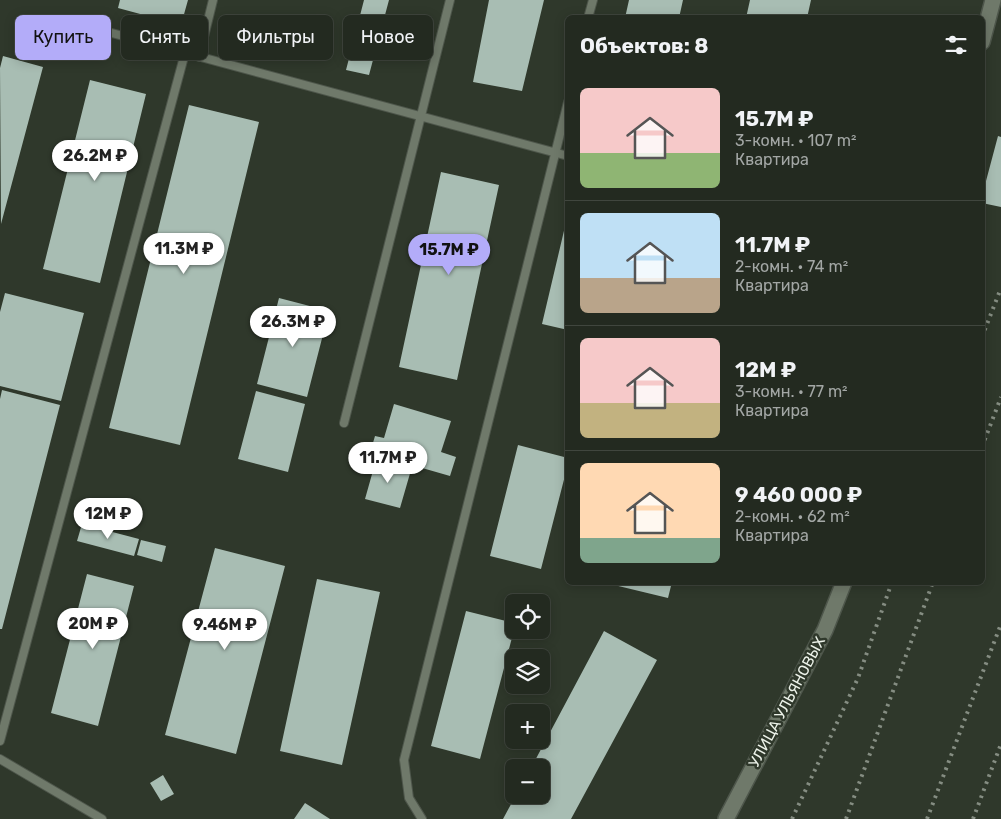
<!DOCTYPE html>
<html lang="ru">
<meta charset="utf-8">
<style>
:root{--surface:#232a20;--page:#2b3229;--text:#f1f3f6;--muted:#a3a7a5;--line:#40463e;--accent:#b3acf9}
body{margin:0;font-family:Rubik,sans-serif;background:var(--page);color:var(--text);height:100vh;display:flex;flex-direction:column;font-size:19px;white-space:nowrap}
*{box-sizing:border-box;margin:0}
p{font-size:16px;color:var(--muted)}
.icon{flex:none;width:28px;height:28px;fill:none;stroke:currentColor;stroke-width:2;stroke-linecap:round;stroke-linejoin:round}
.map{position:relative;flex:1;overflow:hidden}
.panel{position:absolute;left:565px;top:15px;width:420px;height:570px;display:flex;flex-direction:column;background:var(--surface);border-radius:8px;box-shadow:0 2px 12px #0003,0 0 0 1px var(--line)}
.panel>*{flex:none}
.banner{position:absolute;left:15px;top:15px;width:475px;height:45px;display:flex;gap:10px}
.fabs{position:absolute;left:505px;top:594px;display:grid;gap:10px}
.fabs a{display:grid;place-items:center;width:45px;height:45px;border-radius:8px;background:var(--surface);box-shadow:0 2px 12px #0003,0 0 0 1px var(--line);font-size:25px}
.price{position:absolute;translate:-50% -42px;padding:0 11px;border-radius:18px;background:#fff;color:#222;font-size:16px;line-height:32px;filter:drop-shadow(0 1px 2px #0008)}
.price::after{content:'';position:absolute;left:50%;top:30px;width:15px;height:11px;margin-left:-8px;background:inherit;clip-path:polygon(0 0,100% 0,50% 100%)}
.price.current{background:var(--accent);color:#111}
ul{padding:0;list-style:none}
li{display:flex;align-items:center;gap:15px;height:125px;padding:0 15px}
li+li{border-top:1px solid var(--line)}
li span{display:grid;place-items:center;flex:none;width:140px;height:100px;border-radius:8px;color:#555}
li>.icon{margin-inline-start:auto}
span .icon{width:60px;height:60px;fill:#fffc;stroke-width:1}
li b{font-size:21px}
h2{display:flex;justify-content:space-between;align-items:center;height:60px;padding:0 15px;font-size:21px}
.chip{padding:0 18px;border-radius:8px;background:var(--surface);box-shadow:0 2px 12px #0003,0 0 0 1px var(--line);font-size:18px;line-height:45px}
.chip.current{background:var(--accent);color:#111}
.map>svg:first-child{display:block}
.building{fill:#a8bdb3}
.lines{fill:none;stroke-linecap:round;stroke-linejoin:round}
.service-casing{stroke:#4e564b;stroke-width:10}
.tertiary-casing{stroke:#4e564b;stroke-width:18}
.service{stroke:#6f796a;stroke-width:8}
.tertiary{stroke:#6f796a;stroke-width:15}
.rail{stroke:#858d82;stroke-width:4;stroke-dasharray:2.5 5;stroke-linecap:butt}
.labels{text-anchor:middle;stroke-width:5;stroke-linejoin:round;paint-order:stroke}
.street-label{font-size:15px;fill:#ecf2e9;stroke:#2f382b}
</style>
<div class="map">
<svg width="1001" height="819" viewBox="0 0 1001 819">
<rect width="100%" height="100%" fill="#2f382b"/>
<path class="building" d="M120,0H188L181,25L118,8Z
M364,0H389L369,75L346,70Z
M489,0H544L522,91L473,82Z
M629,0H683L679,18H625Z
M750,0H811L807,18H746Z
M3,56L43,67L1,224L0,68Z
M90,80L146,94L100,283L43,269Z
M189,105L259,122L180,445L109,428Z
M998,136L1001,137V207L982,203V196Z
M441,172L499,185L457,380L399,367Z
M567,218H568V330L542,324Z
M5,293L84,313L61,401L0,386V312Z
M279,298L329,311L307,397L257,384Z
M2,390L60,405L2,629H0V399Z
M256,391L305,404L288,472L238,459Z
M394,404L451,421L441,452L456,457L450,476L370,453L375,436L384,438Z
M518,445L568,458V464L541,569L490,556Z
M376,460L411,470L400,508L365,499Z
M82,524L139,539L134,556L77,541Z
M141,540L166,546L162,562L137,555Z
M215,548L285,566L236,754L165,735Z
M87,574L134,586L98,726L51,713Z
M317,579L380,592L342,765L280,751Z
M610,582H672L668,598L610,584Z
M466,611L514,623V630L480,759L431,746Z
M604,631L657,660L571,819H503L516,795H541V768H531Z
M163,775L174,794L161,801L150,783Z
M305,803L330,819H294Z"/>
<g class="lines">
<g class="service-casing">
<path id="service" d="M588,18L593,0
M71,22L568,156
M199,57L213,0
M344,423L450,0
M0,741L185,53
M0,759L102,819
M422,819L409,798L404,760L568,102"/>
</g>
<g class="tertiary-casing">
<path id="tertiary" d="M982,42L993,0
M726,819L825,630L844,582"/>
</g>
<use href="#service" class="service"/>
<use href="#tertiary" class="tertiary"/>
<path class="rail" d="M982,337L1001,288
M982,447L1001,397
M792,819L858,678L892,582
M846,819L933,582
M927,819L1001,624
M973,819L1001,744"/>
</g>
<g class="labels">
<g class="street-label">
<text transform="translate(787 702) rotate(-62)" y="5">УЛИЦА УЛЬЯНОВЫХ</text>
</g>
</g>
</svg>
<div class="fabs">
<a><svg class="icon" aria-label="locate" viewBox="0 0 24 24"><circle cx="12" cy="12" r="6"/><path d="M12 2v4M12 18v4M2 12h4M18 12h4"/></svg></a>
<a><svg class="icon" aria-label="layers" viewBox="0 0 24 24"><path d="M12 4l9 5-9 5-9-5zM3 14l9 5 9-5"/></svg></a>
<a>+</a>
<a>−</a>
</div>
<b class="price" style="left:95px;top:182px">26.2M ₽</b>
<b class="price" style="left:184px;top:275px">11.3M ₽</b>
<b class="price current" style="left:449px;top:276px">15.7M ₽</b>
<b class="price" style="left:293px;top:348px">26.3M ₽</b>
<b class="price" style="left:388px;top:484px">11.7M ₽</b>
<b class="price" style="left:108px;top:540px">12M ₽</b>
<b class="price" style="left:93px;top:650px">20M ₽</b>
<b class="price" style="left:225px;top:651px">9.46M ₽</b>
<div class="banner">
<a class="chip current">Купить</a>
<a class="chip">Снять</a>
<a class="chip">Фильтры</a>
<a class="chip">Новое</a>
</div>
<section class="panel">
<h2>Объектов: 8<svg class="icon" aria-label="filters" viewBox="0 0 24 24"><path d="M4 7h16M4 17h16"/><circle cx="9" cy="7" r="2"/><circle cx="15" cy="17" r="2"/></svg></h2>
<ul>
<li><span style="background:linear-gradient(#f6c9c9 65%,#8fb573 0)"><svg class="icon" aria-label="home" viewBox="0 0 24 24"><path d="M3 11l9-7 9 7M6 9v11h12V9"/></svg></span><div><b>15.7M ₽</b><p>3-комн. · 107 m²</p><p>Квартира</p></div></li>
<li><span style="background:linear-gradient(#bfe0f5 65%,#b9a48a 0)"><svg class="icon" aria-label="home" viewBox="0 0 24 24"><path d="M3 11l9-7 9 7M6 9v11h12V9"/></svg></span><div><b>11.7M ₽</b><p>2-комн. · 74 m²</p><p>Квартира</p></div></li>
<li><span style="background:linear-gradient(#f6c9c9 65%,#c2b280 0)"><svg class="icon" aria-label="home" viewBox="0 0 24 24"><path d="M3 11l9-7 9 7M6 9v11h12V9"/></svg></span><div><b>12M ₽</b><p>3-комн. · 77 m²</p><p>Квартира</p></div></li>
<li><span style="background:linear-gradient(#ffd9b3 75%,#7fa58c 0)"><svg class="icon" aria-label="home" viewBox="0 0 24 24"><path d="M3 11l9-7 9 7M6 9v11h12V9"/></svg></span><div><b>9 460 000 ₽</b><p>2-комн. · 62 m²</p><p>Квартира</p></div></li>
</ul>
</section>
</div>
